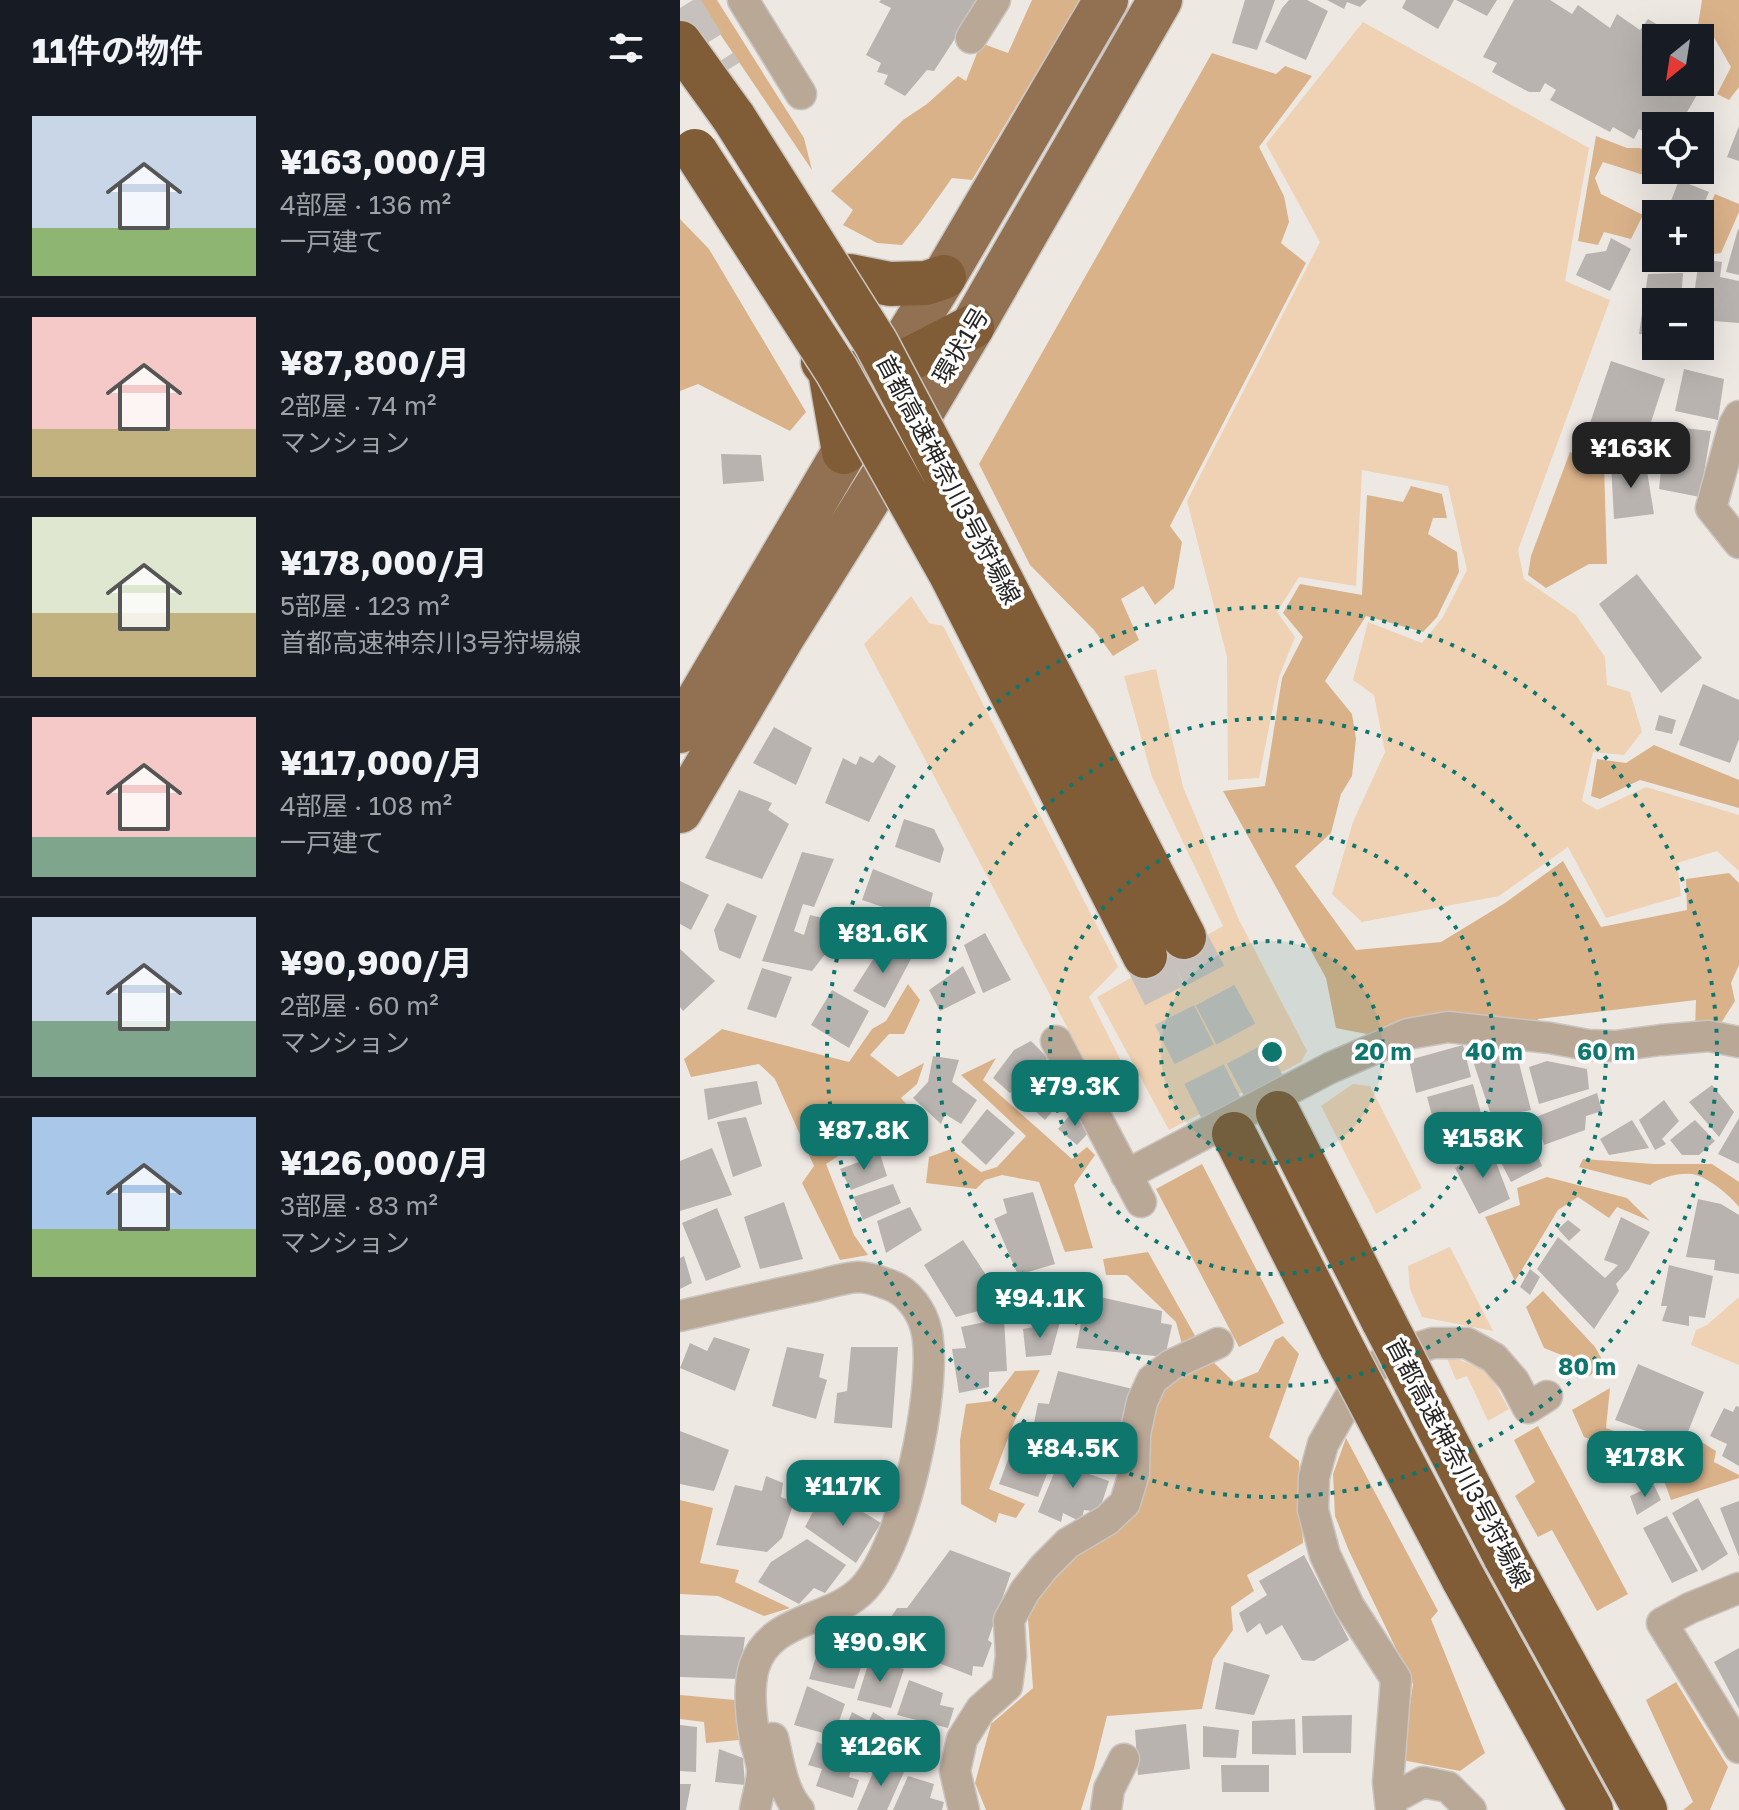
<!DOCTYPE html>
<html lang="ja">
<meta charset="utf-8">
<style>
:root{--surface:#171b24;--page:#242831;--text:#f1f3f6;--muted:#9ea1a6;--line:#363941;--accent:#0f766e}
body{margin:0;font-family:"Golos Text","Noto Sans JP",sans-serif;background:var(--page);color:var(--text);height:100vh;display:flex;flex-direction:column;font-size:30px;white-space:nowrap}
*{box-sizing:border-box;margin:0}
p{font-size:26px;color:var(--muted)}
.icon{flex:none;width:44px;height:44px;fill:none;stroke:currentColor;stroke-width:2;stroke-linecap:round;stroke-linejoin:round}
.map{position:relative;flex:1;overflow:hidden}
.panel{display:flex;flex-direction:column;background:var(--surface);width:680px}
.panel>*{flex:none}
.needle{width:52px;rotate:210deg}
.controls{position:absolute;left:962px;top:24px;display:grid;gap:16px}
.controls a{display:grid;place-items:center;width:72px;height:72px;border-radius:0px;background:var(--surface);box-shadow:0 8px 32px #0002;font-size:40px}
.price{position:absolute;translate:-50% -68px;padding:0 18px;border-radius:16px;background:var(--accent);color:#fff;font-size:26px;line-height:52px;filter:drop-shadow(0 2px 4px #0008)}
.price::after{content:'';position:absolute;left:50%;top:48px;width:24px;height:18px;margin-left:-12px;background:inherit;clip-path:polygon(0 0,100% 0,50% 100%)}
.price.active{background:#222;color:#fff}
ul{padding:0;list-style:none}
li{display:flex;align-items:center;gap:24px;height:200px;padding:0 32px}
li+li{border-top:2px solid var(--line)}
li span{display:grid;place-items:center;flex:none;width:224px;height:160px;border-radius:0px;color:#555}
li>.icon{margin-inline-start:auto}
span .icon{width:96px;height:96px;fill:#fffc;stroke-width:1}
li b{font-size:34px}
h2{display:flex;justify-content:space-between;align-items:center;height:96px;padding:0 32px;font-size:34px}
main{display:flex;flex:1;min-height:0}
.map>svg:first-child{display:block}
.green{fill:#efd1b3}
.forest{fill:#dab28a}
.building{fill:#b8b3af}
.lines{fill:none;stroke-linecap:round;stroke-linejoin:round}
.motorway-tunnel{stroke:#c6c1bc;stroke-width:44;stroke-dasharray:44 22;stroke-linecap:butt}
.minor-casing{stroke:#cac5c0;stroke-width:33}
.primary-casing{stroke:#cac5c0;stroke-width:47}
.motorway-casing{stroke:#cac5c0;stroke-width:47}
.minor{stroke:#baa897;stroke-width:30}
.primary{stroke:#917151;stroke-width:44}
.motorway{stroke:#815d37;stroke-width:44}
.motorway-bridge-casing{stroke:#cac5c0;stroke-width:47;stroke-linecap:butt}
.motorway-bridge{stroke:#815d37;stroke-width:44}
.ring{fill:none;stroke:#0f766e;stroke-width:4;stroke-dasharray:4 8}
.labels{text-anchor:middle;stroke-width:7;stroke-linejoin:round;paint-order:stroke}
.street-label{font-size:24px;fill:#262422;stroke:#fff}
.centre{fill:#0f766e;stroke:#fff;stroke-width:4}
.ring-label{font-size:24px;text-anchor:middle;font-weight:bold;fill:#0f766e;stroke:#fff;stroke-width:7;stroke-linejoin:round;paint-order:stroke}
</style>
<main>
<section class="panel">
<h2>11件の物件<svg class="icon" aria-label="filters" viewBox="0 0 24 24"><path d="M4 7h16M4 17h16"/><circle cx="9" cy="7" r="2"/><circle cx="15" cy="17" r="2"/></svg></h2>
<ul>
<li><span style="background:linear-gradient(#c9d6e8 70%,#8fb573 0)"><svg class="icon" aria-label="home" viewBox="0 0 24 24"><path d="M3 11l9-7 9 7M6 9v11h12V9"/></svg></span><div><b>¥163,000/月</b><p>4部屋 · 136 m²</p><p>一戸建て</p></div></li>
<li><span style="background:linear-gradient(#f6c9c9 70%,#c2b280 0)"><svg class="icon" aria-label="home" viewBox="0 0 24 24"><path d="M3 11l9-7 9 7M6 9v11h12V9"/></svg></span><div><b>¥87,800/月</b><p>2部屋 · 74 m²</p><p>マンション</p></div></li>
<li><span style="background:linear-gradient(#dfe7d0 60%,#c2b280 0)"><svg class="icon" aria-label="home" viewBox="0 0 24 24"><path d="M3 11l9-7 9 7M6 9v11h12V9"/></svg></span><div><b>¥178,000/月</b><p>5部屋 · 123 m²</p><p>首都高速神奈川3号狩場線</p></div></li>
<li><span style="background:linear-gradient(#f6c9c9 75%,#7fa58c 0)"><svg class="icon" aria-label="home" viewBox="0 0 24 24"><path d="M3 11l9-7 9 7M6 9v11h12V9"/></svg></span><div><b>¥117,000/月</b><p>4部屋 · 108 m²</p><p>一戸建て</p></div></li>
<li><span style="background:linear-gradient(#c9d6e8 65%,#7fa58c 0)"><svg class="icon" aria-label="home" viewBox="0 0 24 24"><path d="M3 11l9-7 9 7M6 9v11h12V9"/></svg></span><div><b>¥90,900/月</b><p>2部屋 · 60 m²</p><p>マンション</p></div></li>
<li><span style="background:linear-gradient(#a9c7e8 70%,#8fb573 0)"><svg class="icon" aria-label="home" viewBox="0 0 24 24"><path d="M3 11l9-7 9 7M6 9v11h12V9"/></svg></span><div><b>¥126,000/月</b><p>3部屋 · 83 m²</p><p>マンション</p></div></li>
</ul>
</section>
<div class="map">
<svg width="1059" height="1810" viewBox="0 0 1059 1810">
<rect width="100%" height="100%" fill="#eee8e3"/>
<path class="green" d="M683,22L909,148L885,281L930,300L838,550L844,579L896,615L925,657L927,685L950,692L962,732L944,755L913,752L902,801L917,810L966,787L1059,815V871L1037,851L997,863L1001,896L926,918L888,847L819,896L682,922L652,894L673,822L705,752L694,695L673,680L688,622L742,643L763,617L787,570L768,486L682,470L676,586L619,577L597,612L615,637L599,677L579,778L548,780L547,657L507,501L640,242L586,144Z
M231,596L249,623L263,626L438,967L409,997L446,1071L422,1083L405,1061L184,644Z
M476,669L503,787L558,918L627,1051L621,1062L489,1130L417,997L543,926L472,777L444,676Z
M673,1084L690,1086L742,1188L696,1214L641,1106Z
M770,1247L813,1331L742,1317L730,1289L728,1266Z
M1059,1297V1365L1011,1345L1016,1330L1027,1325Z
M766,1356C808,1368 809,1372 829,1409L808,1421L787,1376L776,1380Z"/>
<path class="forest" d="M17,0H37L124,138L132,170Z
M352,0H400L292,180L272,178L240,223L222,245L197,243L163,225L173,210L151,191L223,120L247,104L278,76L286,81L301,43L328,53Z
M1022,0H1059V87L1049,100L1037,94L1051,67L1032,34L1018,25Z
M532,53L596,74L605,66L632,76L579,147L604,196L609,222L601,243L626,263L490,526L502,542L494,588L475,605L463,586L441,599L459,640L433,656L414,630L350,565L299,464Z
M916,136L947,148H959L976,152V170H983L979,180L923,162L915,178L921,194L963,215L951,239L924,232L918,245L898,241Z
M1035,194L1059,204V212L1041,253L1020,256V226Z
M0,219L29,249L126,412L110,431L18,384L0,391Z
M976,247V258H1014L1010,268H963Z
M890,452L924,464L927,564H909L866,588L848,575L851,556Z
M731,486L762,494L767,518H753L748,534L777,552L779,572L757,617L743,632L686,616L645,681L672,714L676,739L672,776L661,794L651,833L615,866L676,950L761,942L825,903L883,861L921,927L1007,910L1006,879L1049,873L1059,883V965L1051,983L1055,1001L1036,1031L1015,1029L1016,1000L858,1019L857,1030L702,1037L656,1028L646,978L543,791L585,786L602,678L623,637L603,613L620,584L682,595L687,495L723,502Z
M974,745L1059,780V808L960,780L920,799L911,796L917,759L946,763Z
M228,984L240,1000L224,1034H209L190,1055L218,1077L244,1063L237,1084L221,1098L238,1117L207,1119L180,1114L156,1137L166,1151L146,1164L174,1235L188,1255L160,1260L122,1183L134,1166L95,1079L79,1064L11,1077L4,1059L42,1029L169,1062L192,1029L206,1021Z
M316,1058L303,1080L392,1159L407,1147L415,1155L394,1185L413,1248L385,1252L359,1182L322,1175L305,1180L296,1189L246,1183L249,1157L271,1149L301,1172L317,1167L346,1136L281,1075Z
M903,1159L974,1164H1032L1059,1182V1207C1051,1196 1025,1175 1012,1174C998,1173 981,1177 970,1185L899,1167Z
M522,1164L604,1323L559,1347L476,1189Z
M867,1177L947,1198L970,1221L937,1207L929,1218L898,1197L878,1210L835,1281L805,1217L840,1205L837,1188Z
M468,1252L518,1341L503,1348L496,1322L447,1275H426L423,1259Z
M863,1291L915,1347L925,1365L909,1376L894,1360L864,1348L846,1307Z
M603,1336L619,1354L589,1437L619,1461L623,1543L567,1575L574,1591L551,1607L553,1630L533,1659L522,1709L427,1716L414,1768L401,1810H306L295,1783L311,1724L353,1688L348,1618L370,1575L418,1538L479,1386L531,1360L554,1382L578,1372L595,1340Z
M360,1370L334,1422L309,1489L345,1504L336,1518L319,1513L316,1523L281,1504L280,1440L286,1404L312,1401L335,1371Z
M930,1388L926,1428L1005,1458L1015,1438L1036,1451L1034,1462L1059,1475V1478L991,1500L983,1478L940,1466L938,1449L904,1437L892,1410Z
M858,1426L948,1594L917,1611L872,1530L858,1537L835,1496L855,1482L834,1440Z
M666,1438L758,1611L751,1619L805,1753L780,1771L722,1760L733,1684L669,1551L655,1516L653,1474Z
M0,1500L33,1508L20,1563L59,1570L55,1582L110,1608L84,1616L38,1596L0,1594Z
M996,1682L1048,1767L1030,1810H1003L1013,1802L966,1700Z
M0,1695L55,1700L59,1740L26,1743L24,1722L0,1719Z"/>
<path class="building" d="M201,0H300L254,71L247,70L225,96L204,84L208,75L197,72L201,63L186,55L211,8L199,2Z
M565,0H595L577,50L552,43Z
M609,0H627L648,11L626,60L585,42L602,8Z
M647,0H687L680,7L667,2L664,9Z
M726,0H774L758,29L722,8Z
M776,0H817L807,16Z
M834,0H870L892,14L898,5L930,28L937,14L960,30L968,19L1000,38H976V82H1020V68L1029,74L999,126H976V138L959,129L954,139L933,127L930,132L870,100L876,90L865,83L860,92H849L812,72L817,63L803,57Z
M1059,126V161L1047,157Z
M999,180L1029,192L1019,214H986Z
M1058,229L1059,230V275L1046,272Z
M931,238L951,249L930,291L896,275L906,254L926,251Z
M1019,259L1042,262L1040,277L1059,281V323L1020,320V302H1013Z
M1003,273L1001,302H976V336L959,334L968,274Z
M931,361L985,379L961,453L940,447L937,456L912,447L918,424L910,423Z
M1004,369L1044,379L1038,420L995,411Z
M986,426L1031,431L1020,497L979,489Z
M41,454L81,455L84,481L43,484Z
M965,459L974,514L934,519L931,464Z
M957,574L1022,658L981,693L919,604Z
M1023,684L1059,700V739L1050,763L999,745Z
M979,715L996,720L992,734L975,730Z
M94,727L132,748L116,785L73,763Z
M199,755L216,766L189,822L145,803L163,758L176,765L180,756L193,763Z
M59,790L92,803L88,810L109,824L82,879L25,858Z
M224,819L254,829L264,849L260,863L215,847Z
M122,852L154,859L134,907L123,904L114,931L124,935L130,915L156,921L150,948L132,971L82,961Z
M193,869L253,893L243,935L232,932L235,918L182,900Z
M0,881L29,895L11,930L0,924Z
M47,903L77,916L60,959L39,950L34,930Z
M305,933L331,980L303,993L284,945Z
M204,942L232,957L205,1008L173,991Z
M0,949L35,981L3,1011L0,1007Z
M283,966L296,993L260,1011L249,990Z
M82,968L112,977L96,1018L67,1009Z
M152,990L189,1011L169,1048L131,1025Z
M351,1041L368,1058L330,1093L313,1078L334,1050Z
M783,1045L791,1077L736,1093L729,1060Z
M253,1056L279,1060L272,1082L297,1100L281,1124L265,1114L261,1124L233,1098L248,1082Z
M816,1056L838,1059L851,1110L812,1118L793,1061Z
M867,1061L907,1069L909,1089L859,1104L849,1067Z
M368,1068L387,1094L365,1120L342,1099Z
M77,1081L82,1104L28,1120L24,1089Z
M793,1084L805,1128L783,1134L755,1126L747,1097Z
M1032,1085L1054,1112L1039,1137L1009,1102Z
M917,1093L922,1111L906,1116L905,1130L864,1145L856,1117Z
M984,1100L999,1121L982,1139L986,1144L975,1150L959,1120Z
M396,1108L410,1131L397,1145L378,1129Z
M307,1109L335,1133L306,1165L281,1142Z
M66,1117L82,1166L53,1177L37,1122Z
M1059,1118V1164L1038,1154Z
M952,1120L969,1148L929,1155L920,1139Z
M1015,1120L1035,1141L1019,1155H1002L990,1140Z
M845,1123L862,1166L831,1182L810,1141Z
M809,1144L830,1199L799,1214L775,1168Z
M32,1148L52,1195L0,1211V1161Z
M200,1154L207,1176L171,1190L160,1169Z
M213,1184L221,1203L183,1220L173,1197Z
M353,1192L375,1264L338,1275L314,1219L327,1213L323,1199Z
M1018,1199L1041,1204L1059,1215V1274L1034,1270L1035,1260L1006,1257Z
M104,1202L123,1259L80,1269L64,1217Z
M230,1207L242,1230L206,1253L197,1221Z
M37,1208L61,1267L26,1281L2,1223Z
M941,1217L970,1232L949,1269L936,1284L939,1291L914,1329L857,1269L878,1237L925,1278L938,1265L924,1260Z
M888,1220L901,1230L889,1241L878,1229Z
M283,1240L325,1304L276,1317L244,1265Z
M4,1256L12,1283L0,1289V1258Z
M989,1265L1033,1276L1025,1318L1009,1316V1326L982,1321L987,1306H981Z
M850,1269L860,1277L850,1295L840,1287Z
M380,1287L383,1314L345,1321L342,1290Z
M407,1294L482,1311L481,1323L492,1325L485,1357L396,1348Z
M324,1318L327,1371L309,1372V1387L279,1393L272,1349L286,1348L281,1327Z
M380,1322L371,1355L346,1357L343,1329Z
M34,1337L70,1349L55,1391L0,1368L10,1343L27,1351Z
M107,1347L144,1354L139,1377L147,1380L136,1419L92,1406Z
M171,1347H218L212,1428L154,1423L157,1393L167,1391Z
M958,1364L1024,1392L1003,1444L935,1420Z
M378,1371L457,1390L438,1455L353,1428L358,1403L369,1404Z
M1056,1406L1059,1407V1466L1042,1456L1047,1444L1030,1436L1044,1408L1053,1412Z
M339,1430L378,1446L358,1497L319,1484Z
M0,1431L49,1450L34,1491L0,1484Z
M382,1454L409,1460L406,1473L429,1481L419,1512L404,1510L401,1522L383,1513L381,1522L358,1512Z
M86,1476L103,1483L101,1497L114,1502L102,1538L87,1552L36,1545L55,1485L82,1491Z
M974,1485L981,1500L957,1515L950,1496Z
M1018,1498L1048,1554L1022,1571L992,1513Z
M1059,1501V1557L1040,1508Z
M138,1502L170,1504L201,1523L176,1563L125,1527Z
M987,1516L1018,1571L992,1583L963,1528Z
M127,1539L166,1565L145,1593L134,1588L119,1604L78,1582L91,1562Z
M270,1550L331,1573L308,1640L312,1643L303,1667L293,1666L292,1676L197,1639L217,1608H227Z
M624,1555L669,1640L634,1661L622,1660L602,1625L586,1635L580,1623L567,1633L559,1613L587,1595L579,1581Z
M0,1635L65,1637L59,1679L0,1677Z
M139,1647L183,1661L174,1689L129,1679Z
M1059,1648V1709L1034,1662Z
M190,1658L224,1669L211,1708L177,1700Z
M544,1662L590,1675L574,1715L535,1709Z
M229,1680L263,1693L260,1705L274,1708L268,1728L217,1715Z
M127,1686L165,1704L154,1736L114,1725Z
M172,1712L189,1721L193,1712L206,1720L188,1773L176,1771L183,1749L160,1742Z
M672,1715L671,1753H623L622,1716Z
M615,1719L616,1755L572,1754V1721Z
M213,1723L260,1737L253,1764L204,1751Z
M506,1724L510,1769L458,1775L455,1730Z
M0,1725L17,1727L16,1772L0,1771Z
M523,1726L559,1730L556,1758L523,1757Z
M137,1742L174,1759L169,1777L179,1780L173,1798L136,1786L142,1769L128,1765Z
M39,1749L63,1758L65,1785L35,1782Z
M198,1761L224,1772L207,1810H177Z
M541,1765H589V1792H542Z
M228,1776L254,1784L250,1798L264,1802L262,1810H213Z
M0,1784H11L6,1810H0Z"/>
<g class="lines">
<path class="motorway-tunnel" d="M0,8L41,74
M504,937L598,1113
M465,956L554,1134"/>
<g class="minor-casing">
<path id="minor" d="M63,0L121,94
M291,38L315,0
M1059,416L1054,425L1031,508L1059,543
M376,1041L461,1202
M446,1175L650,1068L728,1034L768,1027L870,1038L908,1045L935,1046L981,1040L1029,1036L1059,1042
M0,1316C43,1306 86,1296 130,1287C145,1284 162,1278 178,1277C186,1277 199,1281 207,1284C228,1290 243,1312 247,1333C257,1391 224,1545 184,1588C153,1622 90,1616 74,1667C68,1688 71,1717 75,1739C77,1750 83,1763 82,1774C81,1786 77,1798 75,1810
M1059,1588L1010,1608L982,1623L1059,1748
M93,1738C99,1762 102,1791 119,1810
M710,1800L743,1782L768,1787L791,1810
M284,1810L275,1771L282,1739L301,1709L327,1686L331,1656L329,1620L345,1591L364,1567L388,1543L427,1520L445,1503L454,1473L455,1434L462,1402L472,1380L491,1365L538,1343
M426,1810L429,1789L444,1759
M711,1810L708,1782L716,1679L669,1606L645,1555L633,1510L634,1477L643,1444L671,1395L692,1369L715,1355L753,1343H787L814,1358L834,1381L848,1408L867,1396"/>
</g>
<g class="primary-casing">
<path id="primary" d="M0,731L164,452L206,371L264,277L426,0
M0,811L101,639L221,447L292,327L480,0"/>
</g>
<g class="motorway-casing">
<path id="motorway" d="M0,43L54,118
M170,276L210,284L246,283L264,277
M143,362L150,371L164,452
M173,373L206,371L292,327
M307,553L504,937
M272,576L465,956
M598,1113L704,1322
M554,1134L662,1348
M825,1556L965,1810
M783,1578L911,1810"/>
</g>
<use href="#minor" class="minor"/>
<use href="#primary" class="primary"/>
<use href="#motorway" class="motorway"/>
<g class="motorway-bridge-casing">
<path id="motorway-bridge" d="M54,118L196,343L307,553
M15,151L157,371L272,576
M704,1322L825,1556
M662,1348L783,1578"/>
</g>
<use href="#motorway-bridge" class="motorway-bridge"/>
</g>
<circle cx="592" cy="1052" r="111" fill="#0f766e" fill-opacity=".12"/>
<g class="ring">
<circle cx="592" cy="1052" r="111"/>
<circle cx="592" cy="1052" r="222"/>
<circle cx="592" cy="1052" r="334"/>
<circle cx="592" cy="1052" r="445"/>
</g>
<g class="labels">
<g class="street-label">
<text transform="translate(281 346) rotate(-59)" y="8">環状1号</text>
<text transform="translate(268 480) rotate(62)" y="8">首都高速神奈川3号狩場線</text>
<text transform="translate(778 1463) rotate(62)" y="8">首都高速神奈川3号狩場線</text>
</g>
</g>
<circle cx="592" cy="1052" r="12" class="centre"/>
<g class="ring-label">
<text x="703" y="1060">20 m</text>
<text x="814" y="1060">40 m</text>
<text x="926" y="1060">60 m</text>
<text x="907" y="1375">80 m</text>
</g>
</svg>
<div class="controls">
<a><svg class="needle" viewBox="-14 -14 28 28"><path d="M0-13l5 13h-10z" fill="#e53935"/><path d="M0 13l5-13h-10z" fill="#9ea1a6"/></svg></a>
<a><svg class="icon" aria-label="locate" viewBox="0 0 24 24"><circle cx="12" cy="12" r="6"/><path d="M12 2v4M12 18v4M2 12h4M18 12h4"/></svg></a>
<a>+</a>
<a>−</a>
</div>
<b class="price active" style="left:951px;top:490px">¥163K</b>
<b class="price" style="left:203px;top:975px">¥81.6K</b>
<b class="price" style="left:395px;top:1128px">¥79.3K</b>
<b class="price" style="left:184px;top:1172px">¥87.8K</b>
<b class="price" style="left:803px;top:1180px">¥158K</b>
<b class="price" style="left:360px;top:1340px">¥94.1K</b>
<b class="price" style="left:393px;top:1490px">¥84.5K</b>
<b class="price" style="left:965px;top:1499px">¥178K</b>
<b class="price" style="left:163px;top:1528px">¥117K</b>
<b class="price" style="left:200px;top:1684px">¥90.9K</b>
<b class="price" style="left:201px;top:1788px">¥126K</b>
</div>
</main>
